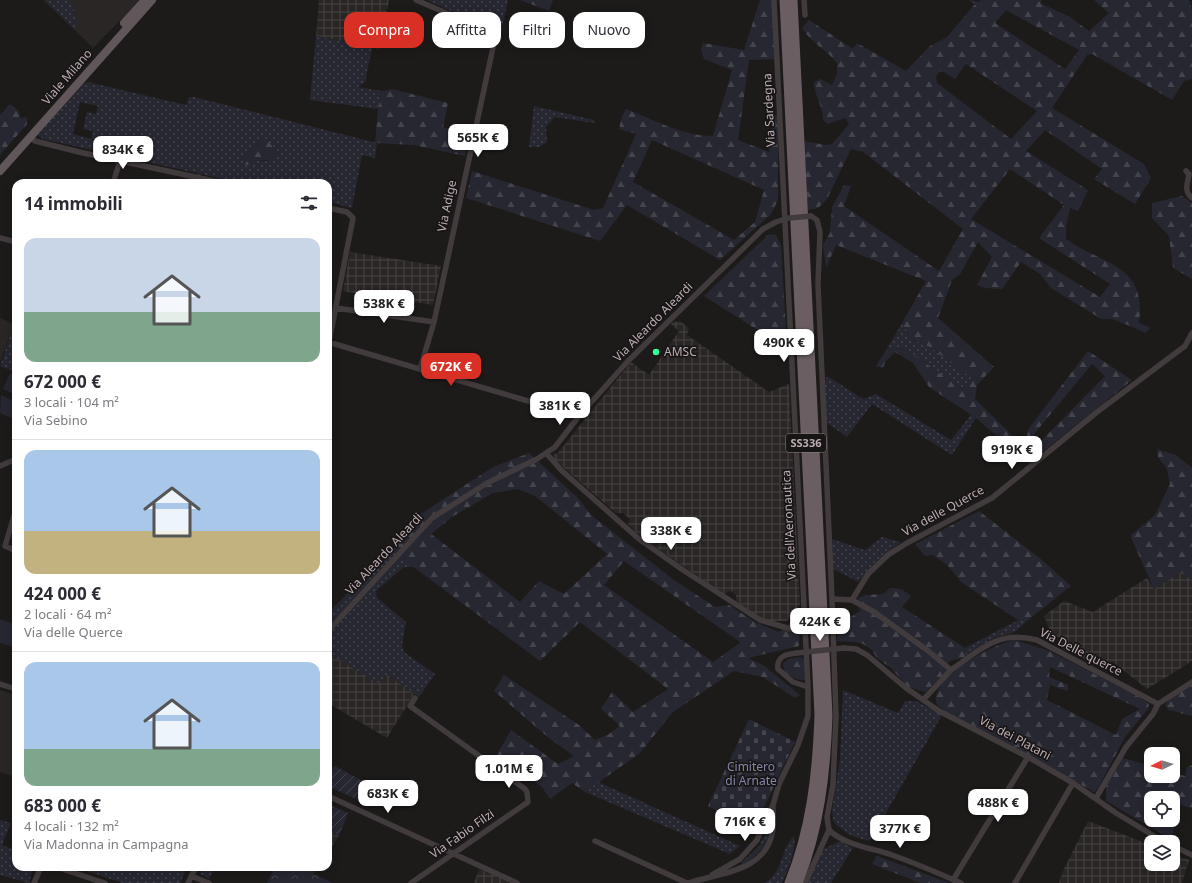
<!DOCTYPE html>
<html lang="it">
<meta charset="utf-8">
<style>
:root{--surface:#fff;--page:#f7f7f7;--text:#2b2b33;--muted:#7c7c81;--line:#e1e1e2;--accent:#d93025}
body{margin:0;font-family:"Noto Sans",sans-serif;background:var(--page);color:var(--text);height:100vh;display:flex;flex-direction:column;font-size:15px;white-space:nowrap}
*{box-sizing:border-box;margin:0}
p{font-size:13px;color:var(--muted)}
.icon{flex:none;width:22px;height:22px;fill:none;stroke:currentColor;stroke-width:2;stroke-linecap:round;stroke-linejoin:round}
.map{position:relative;flex:1;overflow:hidden}
.side{position:absolute;left:12px;top:179px;width:320px;height:692px;display:flex;flex-direction:column;background:var(--surface);border-radius:12px;box-shadow:0 2px 10px #0003}
.side>*{flex:none}
.banner{position:absolute;left:344px;top:12px;width:380px;height:36px;display:flex;gap:8px}
.needle{width:26px;rotate:265deg}
.tools{position:absolute;left:1144px;top:747px;display:grid;gap:8px}
.tools a{display:grid;place-items:center;width:36px;height:36px;border-radius:8px;background:var(--surface);box-shadow:0 2px 10px #0003;font-size:20px}
.price{position:absolute;translate:-50% -34px;padding:0 9px;border-radius:8px;background:#fff;color:#222;font-size:13px;line-height:26px;filter:drop-shadow(0 1px 2px #0008)}
.price::after{content:'';position:absolute;left:50%;top:24px;width:12px;height:9px;margin-left:-6px;background:inherit;clip-path:polygon(0 0,100% 0,50% 100%)}
.price.on{background:var(--accent);color:#fff}
ul{padding:0;list-style:none}
li{display:grid;align-content:center;gap:8px;height:212px;padding:0 12px}
li+li{border-top:1px solid var(--line)}
li span{display:grid;place-items:center;height:124px;border-radius:12px;color:#555}
li>.icon{margin-inline-start:auto}
span .icon{width:72px;height:72px;fill:#fffc;stroke-width:1}
li b{font-size:17px}
h2{display:flex;justify-content:space-between;align-items:center;height:48px;padding:0 12px;font-size:17px}
.tag{padding:0 14px;border-radius:12px;background:var(--surface);box-shadow:0 2px 10px #0003;font-size:14px;line-height:36px}
.tag.on{background:var(--accent);color:#fff}
.map>svg:first-child{display:block}
.built{fill:#2a2626}
.industrial{fill:url(#industrial-grid)}
.grass{fill:url(#grass-dots);fill-rule:evenodd}
.forest{fill:url(#forest-firs);fill-rule:evenodd}
.cemetery{fill:url(#cemetery-stones)}
.park{fill:url(#park-crowns)}
.garden{fill:url(#garden-furrows)}
.pitch{fill:#272732}
.lines{fill:none;stroke-linecap:round;stroke-linejoin:round}
.minor{stroke:#423b3d;stroke-width:5.5}
.primary{stroke:#61575a;stroke-width:8}
.trunk{stroke:#6a5e63;stroke-width:9}
.minor-bridge{stroke:#423b3d;stroke-width:5.5}
.poi-dot{fill:#31fe9a;stroke:#181515;stroke-width:1.5}
.labels{text-anchor:middle;stroke-width:3.5;stroke-linejoin:round;paint-order:stroke}
.shield{fill:#181515;stroke:#8c7f84;stroke-width:1}
.shield-label{font-size:11px;font-weight:bold;fill:#bdacb4}
.street-label{font-size:12px;fill:#bdacb4;stroke:#181515}
.poi-label{font-size:12px;fill:#bdacb4;stroke:#181515;text-anchor:start}
.park-label{font-size:12px;fill:#8285a9;stroke:#181515}
</style>
<div class="map">
<svg width="1192" height="883" viewBox="0 0 1192 883">
<defs>
<pattern id="industrial-grid" width="8" height="8" patternUnits="userSpaceOnUse"><rect width="8" height="8" fill="#2a2626"/><path d="M0 4h8M4 0v8" fill="none" stroke="#474343"/></pattern>
<pattern id="grass-dots" width="8" height="8" patternUnits="userSpaceOnUse"><rect width="8" height="8" fill="#272732"/><path d="M2 2h.1M6 6h.1" fill="none" stroke="#44444d" stroke-width="1.8" stroke-linecap="round"/></pattern>
<pattern id="forest-firs" width="22" height="20" patternUnits="userSpaceOnUse"><rect width="22" height="20" fill="#272732"/><path d="M5 1l3.5 6h-7zM16 11l3.5 6h-7z" fill="#44444d"/></pattern>
<pattern id="cemetery-stones" width="16" height="16" patternUnits="userSpaceOnUse"><rect width="16" height="16" fill="#272732"/><path d="M2 7V4a2 2 0 0 1 4 0v3zM10 15v-3a2 2 0 0 1 4 0v3z" fill="#44444d"/></pattern>
<pattern id="park-crowns" width="20" height="18" patternUnits="userSpaceOnUse"><rect width="20" height="18" fill="#272732"/><path d="M2 6a3 3 0 1 1 6 0M12 15a3 3 0 1 1 6 0" fill="none" stroke="#44444d"/></pattern>
<pattern id="garden-furrows" width="10" height="10" patternUnits="userSpaceOnUse"><rect width="10" height="10" fill="#272732"/><path d="M-1 1l2-2M0 10L10 0M9 11l2-2" fill="none" stroke="#44444d"/></pattern>
</defs>
<rect width="100%" height="100%" fill="#1d1a1a"/>
<path class="built" d="M44,0H140L93,48Z
M0,318L14,324L0,362Z
M0,690L16,695V777L0,772Z"/>
<path class="industrial" d="M319,0H389L379,49L316,36Z
M350,252L441,266L433,305L343,291Z
M680,321L689,328L687,335L769,392L789,384L800,605L787,621H772L761,618L736,601V595L731,591L723,594L639,535L628,524L630,519L623,513H616L556,461L553,456L554,453L557,454L631,362L649,375L679,331L671,325L672,322Z
M1180,572L1192,580V661L1147,689L1113,662L1104,668L1057,646L1063,639L1051,634L1044,616L1064,601L1093,612L1147,578L1154,589Z
M328,653L378,683L388,675L414,694L387,738L328,703Z
M1088,821L1151,845V864H1173V854L1189,860L1182,883H1059L1063,871Z
M328,829L339,836L328,853Z
M300,867H318L313,874Z
M479,869L508,881L507,883H474Z"/>
<path class="grass" d="M44,0H69L75,5L73,15L78,19L75,30Z
M427,0H508L501,34Z
M316,36L372,48L365,82L358,87L382,91L378,109L310,100Z
M88,82L186,105L189,97H194L377,143L375,158L362,155L352,208L328,202V183H241L43,139L38,135L83,83ZM80,102L98,106L96,114L87,112L83,129L93,131L91,139L73,134ZM257,143H270L277,153L267,161L256,160L245,155Z
M534,106L594,120V123L555,117L546,127L547,142L539,147H529Z
M902,323L913,340L930,347L972,378L962,389L907,350L888,347Z
M14,324L16,325V372L0,366Z
M827,376L863,399L876,394L951,440L971,415L976,418L952,455L872,404L847,437L826,422L824,384Z
M882,537L901,542L874,564L858,582L833,569L832,539L865,550Z
M392,551L414,567H404L376,591L377,598L406,622L402,645L404,652L435,674L419,697L388,675L378,683L328,653V613L359,582L369,578Z
M1018,620H1028L1015,632L994,638L966,655L965,648Z
M843,690L898,713L905,701H916L942,715L870,841C854,838 844,833 833,821L832,811L840,759Z
M598,782L740,846L730,854L585,792Z
M0,820L11,823L2,845L16,850V867H33L29,883L0,875Z
M770,825C771,842 756,858 742,865V862L759,846Z
M794,836C797,848 787,872 782,883H765C786,868 779,851 794,836Z
M840,841L853,848L831,883H807L820,851Z
M74,867H169L185,872L180,883H123Z
M204,867H215L209,879L200,874Z"/>
<path class="forest" d="M520,0H553L549,11Z
M760,0H775L778,59L749,60L738,140L769,152L773,115H778V200L771,214L720,260L627,205L600,241L466,198L472,171L594,210L603,208L636,134L619,129L622,116L626,109C654,120 683,136 713,136L732,70L704,59L701,50L703,43L744,50ZM652,140L764,190L755,222L734,240L633,182Z
M969,0L979,2L981,0H1042L1040,3L1070,17L1089,31L1109,13L1094,0H1189L1192,10V79L1184,81L1172,100L1092,54L1087,55L1052,108L1144,164L1151,178L1135,204L1094,179L1102,169L1045,130L1026,151L1088,190L1078,211L1070,208L1066,227V239C1103,266 1147,263 1139,323L1150,328L1145,333L1130,326L1112,319H1101L1090,312L1051,288L1040,274L1021,262L1002,289L985,288L977,285L992,257L978,242L960,274L952,280L938,318L994,367L977,385L975,399L1033,456L1029,464L976,418L929,387L913,363L895,352L885,362L883,368L876,366L888,347L907,350L962,389L972,378L930,347L913,340L902,323L926,281L836,245L826,268L823,245L830,233L832,207L844,185L851,186L844,206L939,271L963,229L863,152L851,149L827,199L818,208L808,210L804,141L826,145L832,144L849,124L845,118L828,124L823,120C824,106 814,96 814,82L820,79L832,85L837,74V63C826,49 811,43 802,28L809,20L853,49L857,43L906,71L930,46L947,37L975,4ZM1006,10L1079,50L1065,69L995,23ZM966,64L1037,111L1011,139L937,83L936,76L939,72H944L955,79ZM1010,169L1064,205L1039,238L1110,284L1100,297L971,219Z
M392,89L448,103L443,127L469,134L465,156L414,145L375,143L378,109L382,91Z
M10,104L19,111L20,118L27,117V124L0,155V115Z
M263,140L270,143L277,153L272,160H256L254,163L247,165L243,163L242,158C247,151 255,143 263,140Z
M1182,196L1192,203V279L1173,268L1169,236L1152,218V203Z
M769,234L776,235L781,245L787,349L704,296Z
M1088,351L1132,380L1041,453L1037,452L1027,435L1029,428ZM1092,364L1105,376L1040,442L1034,434Z
M1157,449L1176,455L1192,468V580L1180,572L1154,589L1132,540L1131,535L1155,515L1170,484L1167,469L1158,457Z
M529,453L579,499L591,515L674,580L715,607L729,605L755,622L779,632L801,614L799,646L748,658L763,665L800,695L795,698L763,677L734,671L673,712L640,753L585,792L572,783L550,799L542,787L496,756L511,730L558,764L574,756L549,738L494,691L504,675L579,725L595,740L609,734L620,726L601,709L612,692L633,712L668,689L580,622L540,661L392,551L413,519L493,467ZM518,489L535,496L607,554L564,594L539,581L520,602L431,534L452,517L493,493ZM624,561L740,642V643L713,662L604,585Z
M979,511L1042,560L1071,586L1028,620H1018L961,582L947,565L933,555L925,556L915,544Z
M890,588L901,589L911,596L902,607L965,648L966,655L963,658L949,661L947,671L925,692L908,687L891,668L877,658L872,650L863,644L856,642L837,641C837,625 848,619 860,611L858,598L865,595L883,594Z
M1016,640L1049,651L1136,695L1149,704L1148,709L1125,737L1098,788L1094,792L1005,742L946,712L937,705C927,679 995,642 1016,640ZM1050,667L1140,709L1122,719L1116,735L1047,700L1050,685L1068,691V685L1049,677Z
M799,657L804,659L805,680C797,681 788,676 784,670L783,663L789,659Z
M1192,685V716L1169,710L1165,706L1169,698Z
M1123,758L1151,766V776H1173V773L1185,776L1187,767L1192,765V808L1180,805L1171,839L1106,801V786ZM1151,798H1173V820H1151Z
M877,856L949,883H920L872,864Z"/>
<path class="cemetery" d="M749,719L795,742L754,828L708,806Z"/>
<path class="park" d="M275,867H300L332,883H267Z"/>
<path class="garden" d="M328,765L333,768L335,766L379,790L371,806L328,786Z
M328,804L348,813L339,836L328,829Z"/>
<path class="pitch" d="M10,373L16,376V395L3,389Z
M1,395L16,402V420L0,413Z
M0,619L16,625V648L0,643Z"/>
<g class="lines">
<path class="minor" d="M416,0L488,31L493,35L494,43L434,322L420,369
M804,0L805,15
M30,137L35,141L79,152L223,183
M1186,171L1189,174C1187,185 1184,191 1192,198
M113,183L120,161
M198,183L199,177
M328,208L347,212L353,218L329,342
M811,216L817,220L820,232L818,284L832,599
M0,238L16,242
M336,308L434,322
M328,342L579,416
M547,454L561,470L639,539L683,570L760,620L805,633
M0,466L16,459
M16,509L5,546L16,551
M852,600L868,574L888,555L907,543L992,498L1097,412L1185,346L1192,333
M328,631L432,518L487,483L537,459L555,447L579,416L628,361L763,229L776,222L788,218
M844,648L856,649L867,655L906,688L939,711L1028,757L1073,783L1116,813L1164,842
M797,653C787,654 776,656 778,669L793,682L808,687
M951,670C981,649 998,630 1037,640L1158,704
M0,684L16,689
M328,796L517,883
M1096,798L1126,747L1153,714L1158,704L1192,682
M829,830L827,817L833,785L836,716L832,599L852,600L874,612L927,650L951,670L923,700
M829,830C844,845 872,848 892,855C915,863 938,873 961,883
M595,841L687,883
M1173,846L1192,855
M56,867L105,883
M712,875L740,859L757,840L773,805L779,784L798,745L808,716V687L774,0
M191,876L209,883
M953,880L1028,757
M34,883L41,867
M188,883L196,867
M411,883L528,802L527,792L525,789L410,706L415,698
M689,883C722,872 767,872 773,829C774,822 773,814 773,808
M805,883L829,830
M1015,883L1073,783"/>
<path class="primary" d="M124,23L145,0
M0,171L152,0"/>
<path class="trunk" d="M784,0L819,715C817,773 811,829 789,883
M793,0L828,715C826,772 820,829 798,883"/>
<path class="minor-bridge" d="M790,218L811,216
M797,653L844,648"/>
</g>
<circle class="poi-dot" cx="656" cy="352" r="4"/>
<g class="labels">
<rect class="shield" x="786" y="434" width="40" height="18" rx="3"/>
<g class="shield-label">
<text x="806" y="447">SS336</text>
</g>
<g class="street-label">
<text transform="translate(67 77) rotate(-49)" y="4">Viale Milano</text>
<text transform="translate(769 110) rotate(-93)" y="4">Via Sardegna</text>
<text transform="translate(447 206) rotate(-78)" y="4">Via Adige</text>
<text transform="translate(653 322) rotate(-45)" y="4">Via Aleardo Aleardi</text>
<text transform="translate(943 511) rotate(-29)" y="4">Via delle Querce</text>
<text transform="translate(789 525) rotate(-93)" y="4">Via dell'Aeronautica</text>
<text transform="translate(384 554) rotate(-47)" y="4">Via Aleardo Aleardi</text>
<text transform="translate(1081 652) rotate(27)" y="4">Via Delle querce</text>
<text transform="translate(1015 738) rotate(28)" y="4">Via dei Platani</text>
<text transform="translate(462 834) rotate(-35)" y="4">Via Fabio Filzi</text>
</g>
<g class="poi-label">
<text x="664" y="356">AMSC</text>
</g>
<g class="park-label">
<text x="751" y="771">Cimitero<tspan x="751" dy="14">di Arnate</tspan></text>
</g>
</g>
</svg>
<div class="tools">
<a><svg class="needle" viewBox="-14 -14 28 28"><path d="M0-13l5 13h-10z" fill="#e53935"/><path d="M0 13l5-13h-10z" fill="#7c7c81"/></svg></a>
<a><svg class="icon" aria-label="locate" viewBox="0 0 24 24"><circle cx="12" cy="12" r="6"/><path d="M12 2v4M12 18v4M2 12h4M18 12h4"/></svg></a>
<a><svg class="icon" aria-label="layers" viewBox="0 0 24 24"><path d="M12 4l9 5-9 5-9-5zM3 14l9 5 9-5"/></svg></a>
</div>
<b class="price" style="left:478px;top:158px">565K €</b>
<b class="price" style="left:123px;top:170px">834K €</b>
<b class="price" style="left:384px;top:324px">538K €</b>
<b class="price" style="left:784px;top:363px">490K €</b>
<b class="price on" style="left:451px;top:387px">672K €</b>
<b class="price" style="left:560px;top:426px">381K €</b>
<b class="price" style="left:1012px;top:470px">919K €</b>
<b class="price" style="left:671px;top:551px">338K €</b>
<b class="price" style="left:820px;top:642px">424K €</b>
<b class="price" style="left:509px;top:789px">1.01M €</b>
<b class="price" style="left:388px;top:814px">683K €</b>
<b class="price" style="left:998px;top:823px">488K €</b>
<b class="price" style="left:745px;top:842px">716K €</b>
<b class="price" style="left:900px;top:849px">377K €</b>
<div class="banner">
<a class="tag on">Compra</a>
<a class="tag">Affitta</a>
<a class="tag">Filtri</a>
<a class="tag">Nuovo</a>
</div>
<section class="side">
<h2>14 immobili<svg class="icon" aria-label="filters" viewBox="0 0 24 24"><path d="M4 7h16M4 17h16"/><circle cx="9" cy="7" r="2"/><circle cx="15" cy="17" r="2"/></svg></h2>
<ul>
<li><span style="background:linear-gradient(#c9d6e8 60%,#7fa58c 0)"><svg class="icon" aria-label="home" viewBox="0 0 24 24"><path d="M3 11l9-7 9 7M6 9v11h12V9"/></svg></span><div><b>672 000 €</b><p>3 locali · 104 m²</p><p>Via Sebino</p></div></li>
<li><span style="background:linear-gradient(#a9c7e8 65%,#c2b280 0)"><svg class="icon" aria-label="home" viewBox="0 0 24 24"><path d="M3 11l9-7 9 7M6 9v11h12V9"/></svg></span><div><b>424 000 €</b><p>2 locali · 64 m²</p><p>Via delle Querce</p></div></li>
<li><span style="background:linear-gradient(#a9c7e8 70%,#7fa58c 0)"><svg class="icon" aria-label="home" viewBox="0 0 24 24"><path d="M3 11l9-7 9 7M6 9v11h12V9"/></svg></span><div><b>683 000 €</b><p>4 locali · 132 m²</p><p>Via Madonna in Campagna</p></div></li>
</ul>
</section>
</div>
